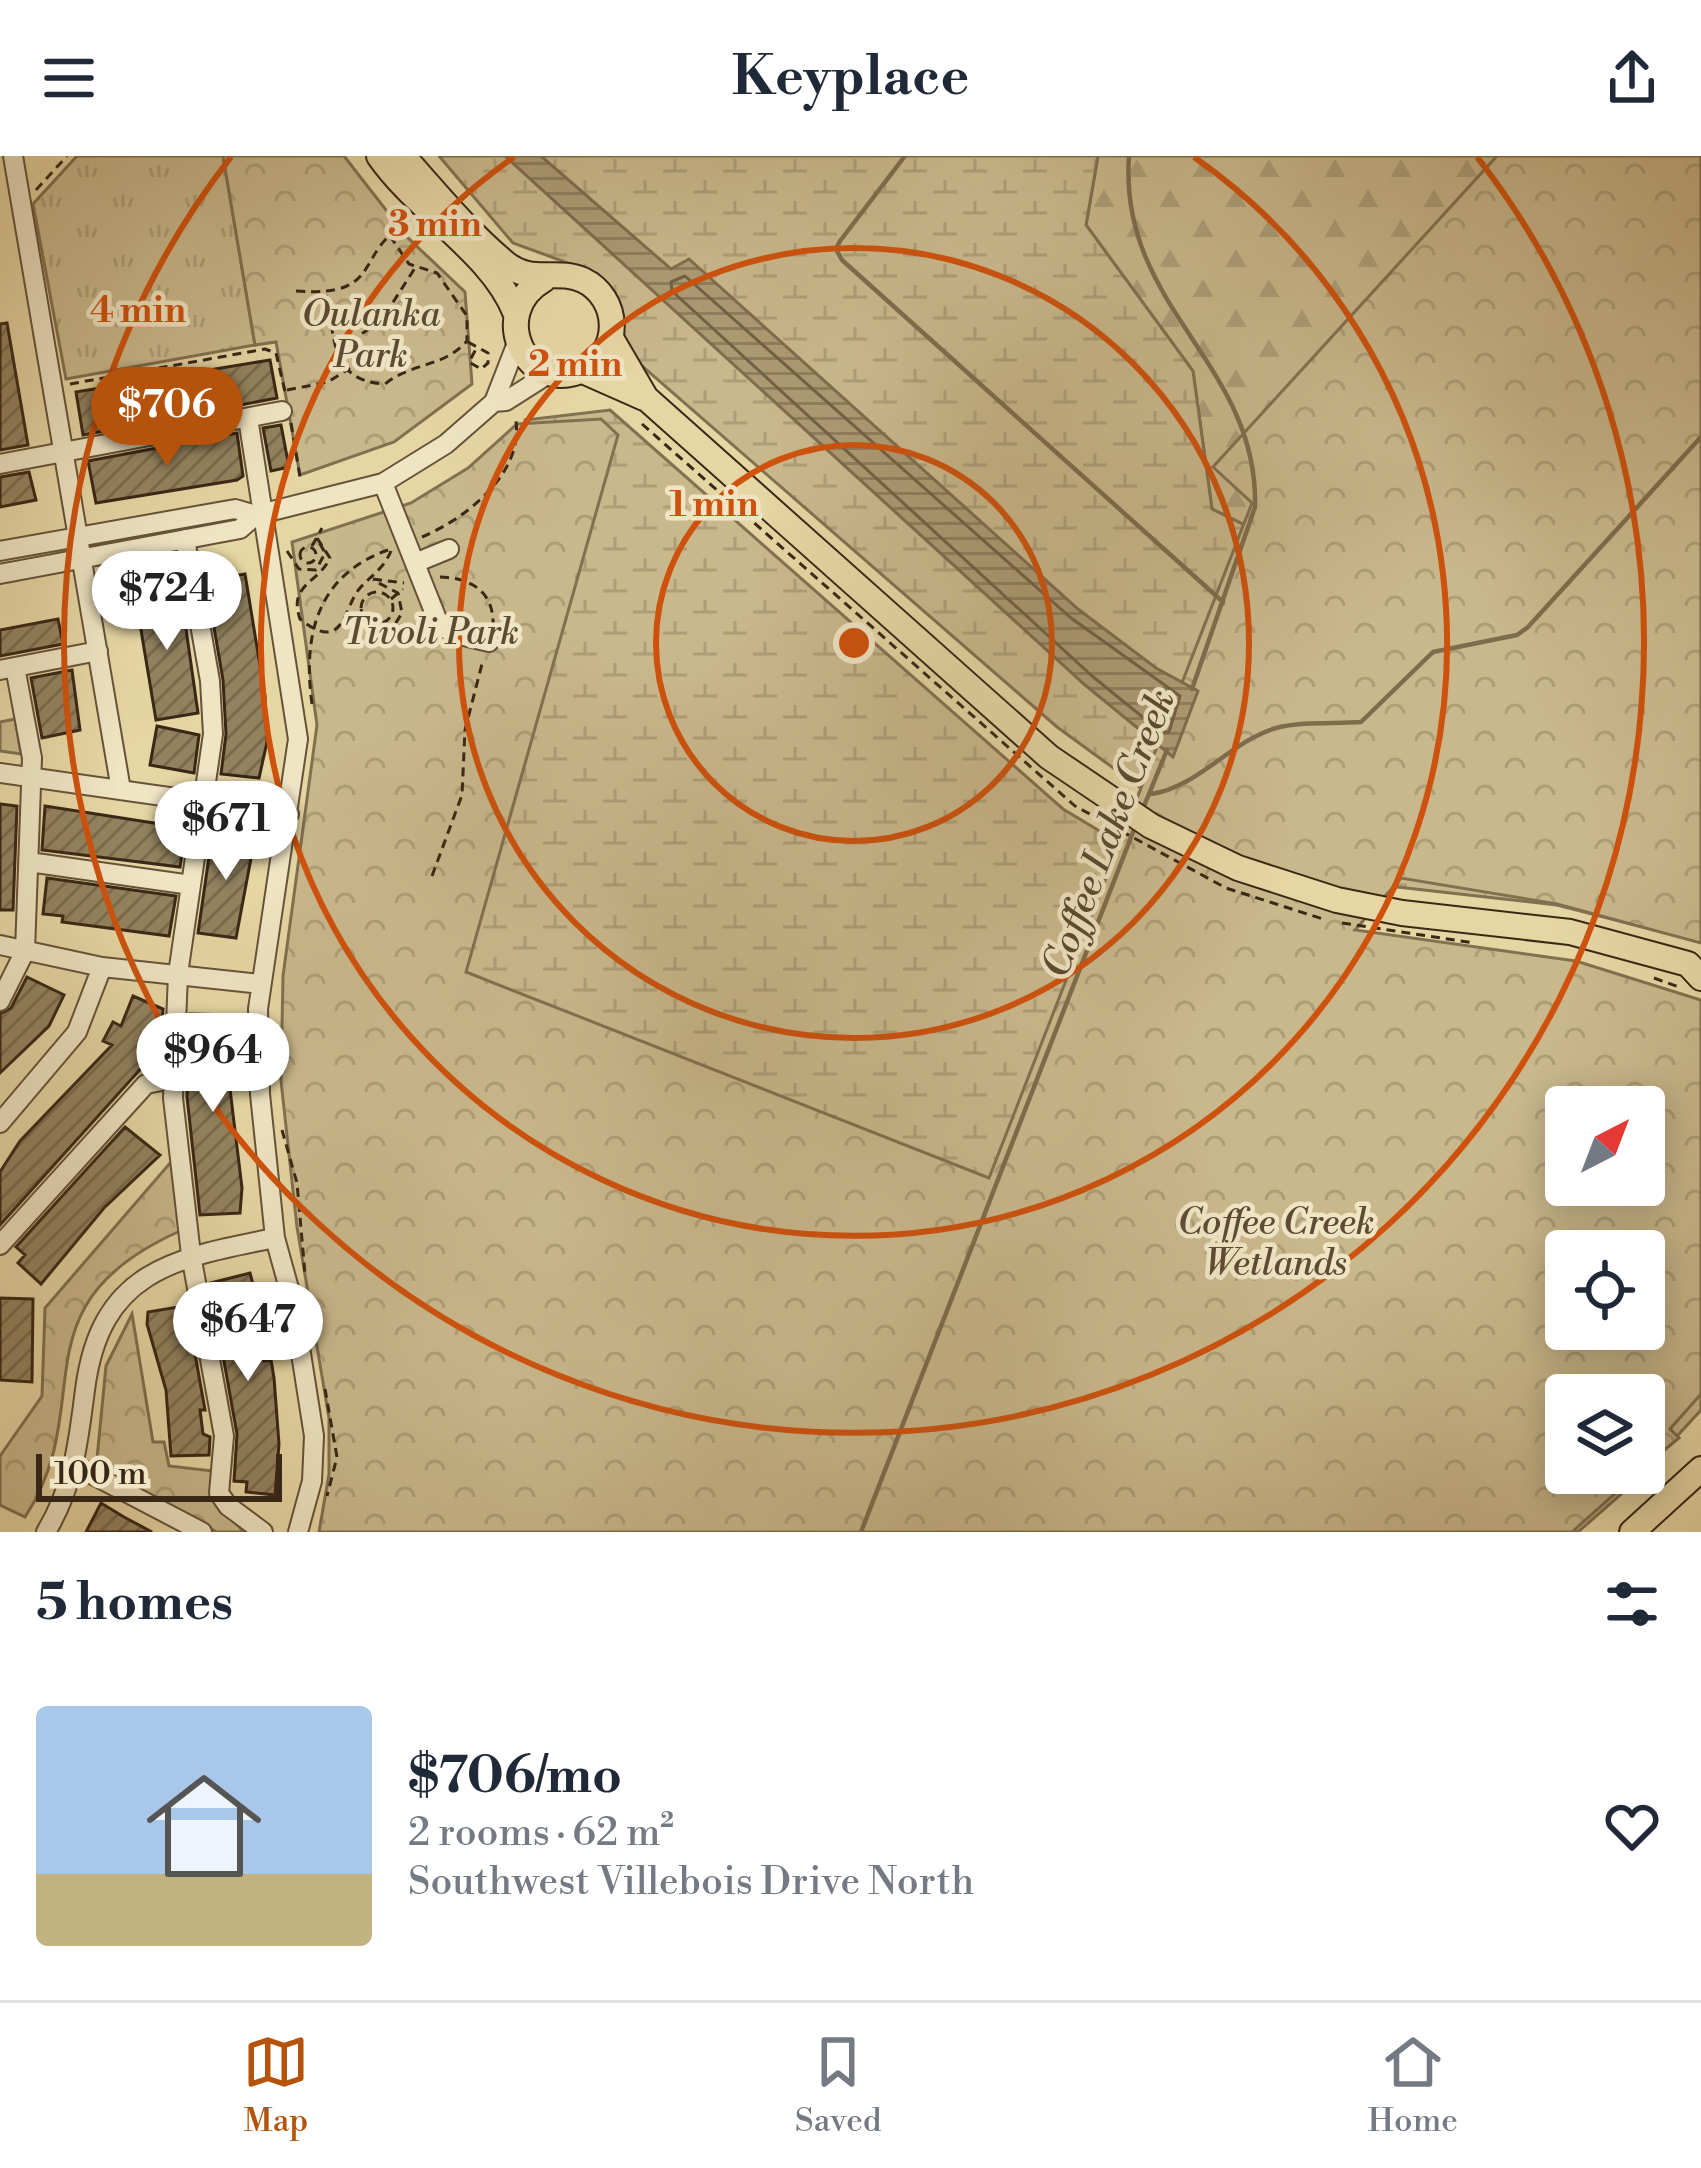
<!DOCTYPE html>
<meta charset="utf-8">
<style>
:root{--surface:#fff;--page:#f2f2f3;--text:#1f2937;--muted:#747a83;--line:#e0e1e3;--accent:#b45309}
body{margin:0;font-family:"Libre Bodoni",serif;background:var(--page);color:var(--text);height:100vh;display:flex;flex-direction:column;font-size:45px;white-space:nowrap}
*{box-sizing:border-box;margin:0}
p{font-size:39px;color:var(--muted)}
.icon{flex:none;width:66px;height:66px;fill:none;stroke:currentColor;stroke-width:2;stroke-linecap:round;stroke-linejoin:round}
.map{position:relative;height:1376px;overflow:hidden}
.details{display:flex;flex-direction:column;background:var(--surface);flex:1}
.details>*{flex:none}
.needle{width:78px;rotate:42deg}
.fabs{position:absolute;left:1545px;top:930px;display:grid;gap:24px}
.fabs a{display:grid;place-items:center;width:120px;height:120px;border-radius:12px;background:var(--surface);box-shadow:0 6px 30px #0003;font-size:60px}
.scale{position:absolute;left:36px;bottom:30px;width:246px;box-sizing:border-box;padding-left:12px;border:6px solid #3a2715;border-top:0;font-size:33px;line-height:42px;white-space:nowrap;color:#3a2715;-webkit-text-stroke:9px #efe4c4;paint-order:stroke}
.price{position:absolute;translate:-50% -102px;padding:0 27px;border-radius:42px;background:#fff;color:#222;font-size:39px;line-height:78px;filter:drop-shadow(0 3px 6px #0008)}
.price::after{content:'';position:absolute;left:50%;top:72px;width:36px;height:27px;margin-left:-18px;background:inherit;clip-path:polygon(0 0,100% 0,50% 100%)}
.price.active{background:var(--accent);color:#fff}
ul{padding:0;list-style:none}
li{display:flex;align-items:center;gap:36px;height:300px;padding:0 36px}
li+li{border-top:3px solid var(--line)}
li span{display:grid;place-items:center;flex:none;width:336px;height:240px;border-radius:12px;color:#555}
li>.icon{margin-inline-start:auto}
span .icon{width:144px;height:144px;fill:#fffc;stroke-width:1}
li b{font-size:51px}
h2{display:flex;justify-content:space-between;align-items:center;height:144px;padding:0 36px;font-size:51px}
header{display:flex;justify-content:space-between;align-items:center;height:156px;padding:0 36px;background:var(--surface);font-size:54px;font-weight:700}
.dock{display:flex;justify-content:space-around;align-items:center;height:168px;border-top:3px solid var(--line);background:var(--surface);font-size:33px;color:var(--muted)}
.dock a{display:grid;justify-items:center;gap:6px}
.dock .active{color:var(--accent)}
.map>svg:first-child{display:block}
.grass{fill:url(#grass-tufts);stroke:#827050;stroke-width:3}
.forest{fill:url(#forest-firs);stroke:#827050;stroke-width:3}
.wetland{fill:url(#wetland-marsh);stroke:#827050;stroke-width:3;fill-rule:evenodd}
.park{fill:url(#park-crowns);stroke:#827050;stroke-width:3;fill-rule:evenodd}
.water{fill:url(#water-rules);stroke:#7e6c4d;stroke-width:3}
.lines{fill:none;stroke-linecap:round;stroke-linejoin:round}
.shore{stroke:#736044;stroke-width:3}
.stream{stroke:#7e6c4d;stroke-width:4.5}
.building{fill:url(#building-hatch);stroke:#3a2715;stroke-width:3}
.minor-casing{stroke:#655339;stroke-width:22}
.major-casing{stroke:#3a2715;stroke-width:28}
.path{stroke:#3a2715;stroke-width:3;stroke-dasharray:9 6;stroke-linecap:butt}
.minor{stroke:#efe4c4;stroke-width:18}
.major{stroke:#e6d6a4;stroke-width:24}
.ring{fill:none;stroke:#ce520d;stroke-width:6}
.labels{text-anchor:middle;stroke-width:9;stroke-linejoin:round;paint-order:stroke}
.park-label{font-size:36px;font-style:italic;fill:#5e4b33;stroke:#efe4c4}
.water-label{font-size:39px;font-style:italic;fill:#5c4a31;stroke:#efe4c4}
.centre{fill:#ce520d;stroke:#efe4c4;stroke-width:6}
.ring-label{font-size:36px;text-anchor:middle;font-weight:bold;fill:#ce520d;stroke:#efe4c4;stroke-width:9;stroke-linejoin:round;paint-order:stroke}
</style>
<header><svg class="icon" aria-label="menu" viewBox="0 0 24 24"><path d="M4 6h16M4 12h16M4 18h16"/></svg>Keyplace<svg class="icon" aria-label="share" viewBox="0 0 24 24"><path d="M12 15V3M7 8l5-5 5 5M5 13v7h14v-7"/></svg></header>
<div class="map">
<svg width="1701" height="1376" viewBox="0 0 1701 1376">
<defs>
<pattern id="grass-tufts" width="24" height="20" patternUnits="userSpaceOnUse" patternTransform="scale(3)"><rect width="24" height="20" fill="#c9b88c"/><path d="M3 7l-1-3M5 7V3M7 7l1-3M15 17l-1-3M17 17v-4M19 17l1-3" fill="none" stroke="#ad9e78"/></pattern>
<pattern id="forest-firs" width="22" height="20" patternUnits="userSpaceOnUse" patternTransform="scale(3)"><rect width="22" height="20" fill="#c9b88c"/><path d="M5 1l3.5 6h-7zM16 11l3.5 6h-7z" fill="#ad9e78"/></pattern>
<pattern id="wetland-marsh" width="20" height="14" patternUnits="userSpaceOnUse" patternTransform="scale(3)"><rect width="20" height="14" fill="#c9b88c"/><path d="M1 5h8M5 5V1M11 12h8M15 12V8" fill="none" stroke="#ad9e78"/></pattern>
<pattern id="park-crowns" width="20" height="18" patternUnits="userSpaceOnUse" patternTransform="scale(3)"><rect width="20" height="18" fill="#c9b88c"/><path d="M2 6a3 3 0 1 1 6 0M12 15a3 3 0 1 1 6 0" fill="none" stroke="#ad9e78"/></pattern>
<pattern id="water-rules" width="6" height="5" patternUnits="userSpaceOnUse" patternTransform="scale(3)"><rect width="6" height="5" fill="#ac9a73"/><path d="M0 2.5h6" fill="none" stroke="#8d7e5d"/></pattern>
<pattern id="building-hatch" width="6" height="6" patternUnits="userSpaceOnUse" patternTransform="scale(3)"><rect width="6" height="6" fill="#93825f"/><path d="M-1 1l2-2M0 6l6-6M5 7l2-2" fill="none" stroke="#796a4d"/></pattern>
</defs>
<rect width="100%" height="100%" fill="#e6d6a4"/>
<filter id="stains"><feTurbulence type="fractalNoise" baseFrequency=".00167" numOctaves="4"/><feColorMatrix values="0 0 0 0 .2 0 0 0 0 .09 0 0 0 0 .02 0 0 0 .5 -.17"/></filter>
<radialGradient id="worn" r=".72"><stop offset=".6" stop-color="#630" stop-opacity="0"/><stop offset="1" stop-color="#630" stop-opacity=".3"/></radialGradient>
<path class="grass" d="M77,0H223L255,189L66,223L33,48Z
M15,563L21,598L0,595V566Z"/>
<path class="forest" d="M1098,0H1701L1407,449L1212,353L1193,215L1086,69Z"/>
<path class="wetland" d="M439,0H1098L1086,69L1193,215L1212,353L1407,449L1701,786L1557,749L1353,726L1149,638L1057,571L642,210L626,189L615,137L598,118L513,87Z
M610,254L1063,653L1216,745L1701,857V1254L1644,1316V1239H1566V1317H1643L1635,1326L1578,1376H388L525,264ZM1566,951H1644V1029H1566ZM1566,1095H1644V1173H1566Z"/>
<path class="park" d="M223,0H344L407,81L465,136L472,228L394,286L300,319L276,186L255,189Z
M1497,0H1701V787L1557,748L1401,722L1355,774L1576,805L1701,844V1238L1670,1273L1679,1282L1644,1311V1239H1566V1317H1638L1572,1376H319L329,1318V1262L297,1071L281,925L283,820L317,569L292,386L411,347L468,312L517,268L601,263L618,279L466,816L989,1022L1252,347L1213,311ZM1566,951H1644V1029H1566ZM1566,1095H1644V1173H1566Z
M171,1006L180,1075C12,1150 100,1247 25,1361L0,1349V1300L42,1240L45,1152Z
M132,1158L153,1286H164L169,1310L213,1315L211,1340L244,1376H217L96,1313L106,1210Z"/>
<path class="water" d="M505,0H541L671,113L689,103L1078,453L1156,512L1198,535L1173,601L1085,529Z"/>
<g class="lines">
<path class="shore" d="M685,120L1071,462L1180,540L1169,576H1161L1092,520L672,135L671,126Z"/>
<path class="stream" d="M905,0L840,85L836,93L842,104L1223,446
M1129,0C1118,152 1259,207 1255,351L1192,533
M1151,638C1197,632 1231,585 1276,572C1302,565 1335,568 1361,566L1433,496L1517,479L1528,471L1701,281
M1142,655L1167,594
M861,1376L1135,671"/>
</g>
<path class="building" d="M7,167L28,289L0,294V168Z
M270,204L277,242L83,279L76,236Z
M281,269L289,311L271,315L263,272Z
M237,277L243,320L237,324L96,347L88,305Z
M29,316L36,344L0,351V321Z
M245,418L265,540L267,586L259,622L221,618L226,578L223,524L206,425Z
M180,431L198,557L156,564L135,438Z
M58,463L63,488L0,500V474Z
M72,514L80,574L42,582L31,522Z
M157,570L199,579L194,617L150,609Z
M0,648L17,650L13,754H0Z
M45,650L186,672L180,711L42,694Z
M213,673L255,681L236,782L198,777Z
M47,722L176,740L169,780L62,766L63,760L43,758Z
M27,821L64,839L49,870L0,917V858L11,852Z
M133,840L163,853L162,868L145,908L0,1069V1016L20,985L112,889L103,885L113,866L121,870Z
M190,858L234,859L228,917L242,1032L240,1057L200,1059L187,941Z
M125,971L160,999L104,1052L41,1128L18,1107L25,1099L16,1091Z
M250,1117L262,1163L257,1164L264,1205L271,1204L274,1222L279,1288L275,1339L246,1336L247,1326L234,1325L237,1278L210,1127Z
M0,1142L33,1143L32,1226L0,1224Z
M178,1151L187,1153L205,1254H200L203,1278L210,1281L209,1299L171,1300L166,1234L147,1168L148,1156Z
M101,1347L124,1361L152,1376H86Z"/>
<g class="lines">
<g class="minor-casing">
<path id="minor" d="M13,0L121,634
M494,246L517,187
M248,262L298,583L258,853L260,938L275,1082L293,1147L314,1280L312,1325L298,1376
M0,308L282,255
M383,327L437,463L451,477L489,486
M185,383L210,525L213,578L178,818L173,942L191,1099L224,1280L219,1337L228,1350L263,1376
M0,395L235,353L256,359
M415,407L449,393
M0,418L240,373L256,359L383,327L446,288L494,246L506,245L550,217
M0,514L98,495
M0,617L289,658
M29,706L191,729
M0,789L102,811L261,828
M0,845L25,795L32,602L15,511
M0,967L77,876L102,811
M0,1089L146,928L172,923
M76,1310L202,1376
M46,1376C74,1329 78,1288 85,1234C100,1115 173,1102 275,1082"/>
</g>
<g class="major-casing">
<path id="major" d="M379,0C417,55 492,97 515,156
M403,0C436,37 467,75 505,107C532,129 556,112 583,124C620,142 622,195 585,213C526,242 487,156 543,124
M611,182L646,242L1049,601L1151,670L1238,712L1337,744L1402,757L1570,776L1688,808L1701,822
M583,215L644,242
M1632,1376L1701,1313"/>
</g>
<path class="path" d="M36,34L67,0
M296,135C388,142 351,94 412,64
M326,139C336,177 327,225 385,228C412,206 443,212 467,185V160L437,117L409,108L390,80
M468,186L488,197V207L481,213L469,206L476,193
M337,194L381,165L415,112
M70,228L265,193L276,197L286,240
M287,234L328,226L350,212
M291,267L300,321
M642,268L1075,650L1226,732L1326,764
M422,381C467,362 527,315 515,260
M317,382L330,402C318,428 288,428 300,463C345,499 343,451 360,432C372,419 384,412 391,395
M312,390L322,372
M300 399a8 8 0 1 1 16 0a8 8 0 1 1-16 0Z
M287,395L299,413L316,414L325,397L318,384
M440,421C473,422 495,437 493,472
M373,423L404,427
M361 452a16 16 0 1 1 32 0a16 16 0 1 1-32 0Z
M391,443L403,433
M369,476L392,473L402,457L398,437L373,424
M312,548C302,476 319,417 391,393
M432,720L462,639L465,574L483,504
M1342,767L1474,787
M1654,822L1679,831
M282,974L297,1027L305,1118
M325,1233L337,1301L327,1340"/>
<use href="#minor" class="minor"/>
<use href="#major" class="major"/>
</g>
<g class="ring">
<circle cx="854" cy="487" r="198"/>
<circle cx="854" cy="487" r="395"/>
<path d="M1194 1A593 593 0 1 1 514 1"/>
<path d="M1477 1A790 790 0 1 1 231 1"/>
</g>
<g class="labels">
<g class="park-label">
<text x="371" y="170">Oulanka<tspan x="371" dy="41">Park</tspan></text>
<text x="431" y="488">Tivoli Park</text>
<text x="1276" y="1078">Coffee Creek<tspan x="1276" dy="41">Wetlands</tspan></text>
</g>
<g class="water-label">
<text transform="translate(1107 677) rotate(-69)" y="14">Coffee Lake Creek</text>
</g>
</g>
<circle cx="854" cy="487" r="18" class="centre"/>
<g class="ring-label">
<text x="435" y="80">3 min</text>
<text x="138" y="166">4 min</text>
<text x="575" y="220">2 min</text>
<text x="714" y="360">1 min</text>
</g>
<rect width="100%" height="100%" filter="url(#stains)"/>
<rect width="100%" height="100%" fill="url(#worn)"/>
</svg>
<div class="fabs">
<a><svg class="needle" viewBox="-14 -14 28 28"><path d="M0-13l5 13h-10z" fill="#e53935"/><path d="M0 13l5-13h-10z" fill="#747a83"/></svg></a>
<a><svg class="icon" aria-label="locate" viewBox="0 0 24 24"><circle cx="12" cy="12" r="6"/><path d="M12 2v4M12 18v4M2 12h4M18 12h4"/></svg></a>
<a><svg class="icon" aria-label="layers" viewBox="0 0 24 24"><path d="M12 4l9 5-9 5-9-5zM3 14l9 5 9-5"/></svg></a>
</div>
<div class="scale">100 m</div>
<b class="price active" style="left:167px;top:313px">$706</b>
<b class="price" style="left:167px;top:497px">$724</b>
<b class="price" style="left:226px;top:727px">$671</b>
<b class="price" style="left:213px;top:959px">$964</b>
<b class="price" style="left:248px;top:1228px">$647</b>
</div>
<section class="details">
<h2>5 homes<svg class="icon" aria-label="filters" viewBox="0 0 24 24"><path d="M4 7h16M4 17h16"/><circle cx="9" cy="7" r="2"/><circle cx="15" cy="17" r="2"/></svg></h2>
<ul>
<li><span style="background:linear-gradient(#a9c7e8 70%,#c2b280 0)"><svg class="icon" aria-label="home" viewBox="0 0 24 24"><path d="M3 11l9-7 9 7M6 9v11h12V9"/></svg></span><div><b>$706/mo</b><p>2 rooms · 62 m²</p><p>Southwest Villebois Drive North</p></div><svg class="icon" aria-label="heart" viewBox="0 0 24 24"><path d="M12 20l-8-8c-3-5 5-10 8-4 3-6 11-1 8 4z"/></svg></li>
</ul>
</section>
<nav class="dock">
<a class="active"><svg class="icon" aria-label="map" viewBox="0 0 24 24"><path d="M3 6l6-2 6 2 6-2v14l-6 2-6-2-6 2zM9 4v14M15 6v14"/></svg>Map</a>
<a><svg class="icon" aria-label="saved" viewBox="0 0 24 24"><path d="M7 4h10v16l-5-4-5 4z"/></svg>Saved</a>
<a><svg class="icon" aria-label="home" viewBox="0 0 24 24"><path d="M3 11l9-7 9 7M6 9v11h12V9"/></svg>Home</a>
</nav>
